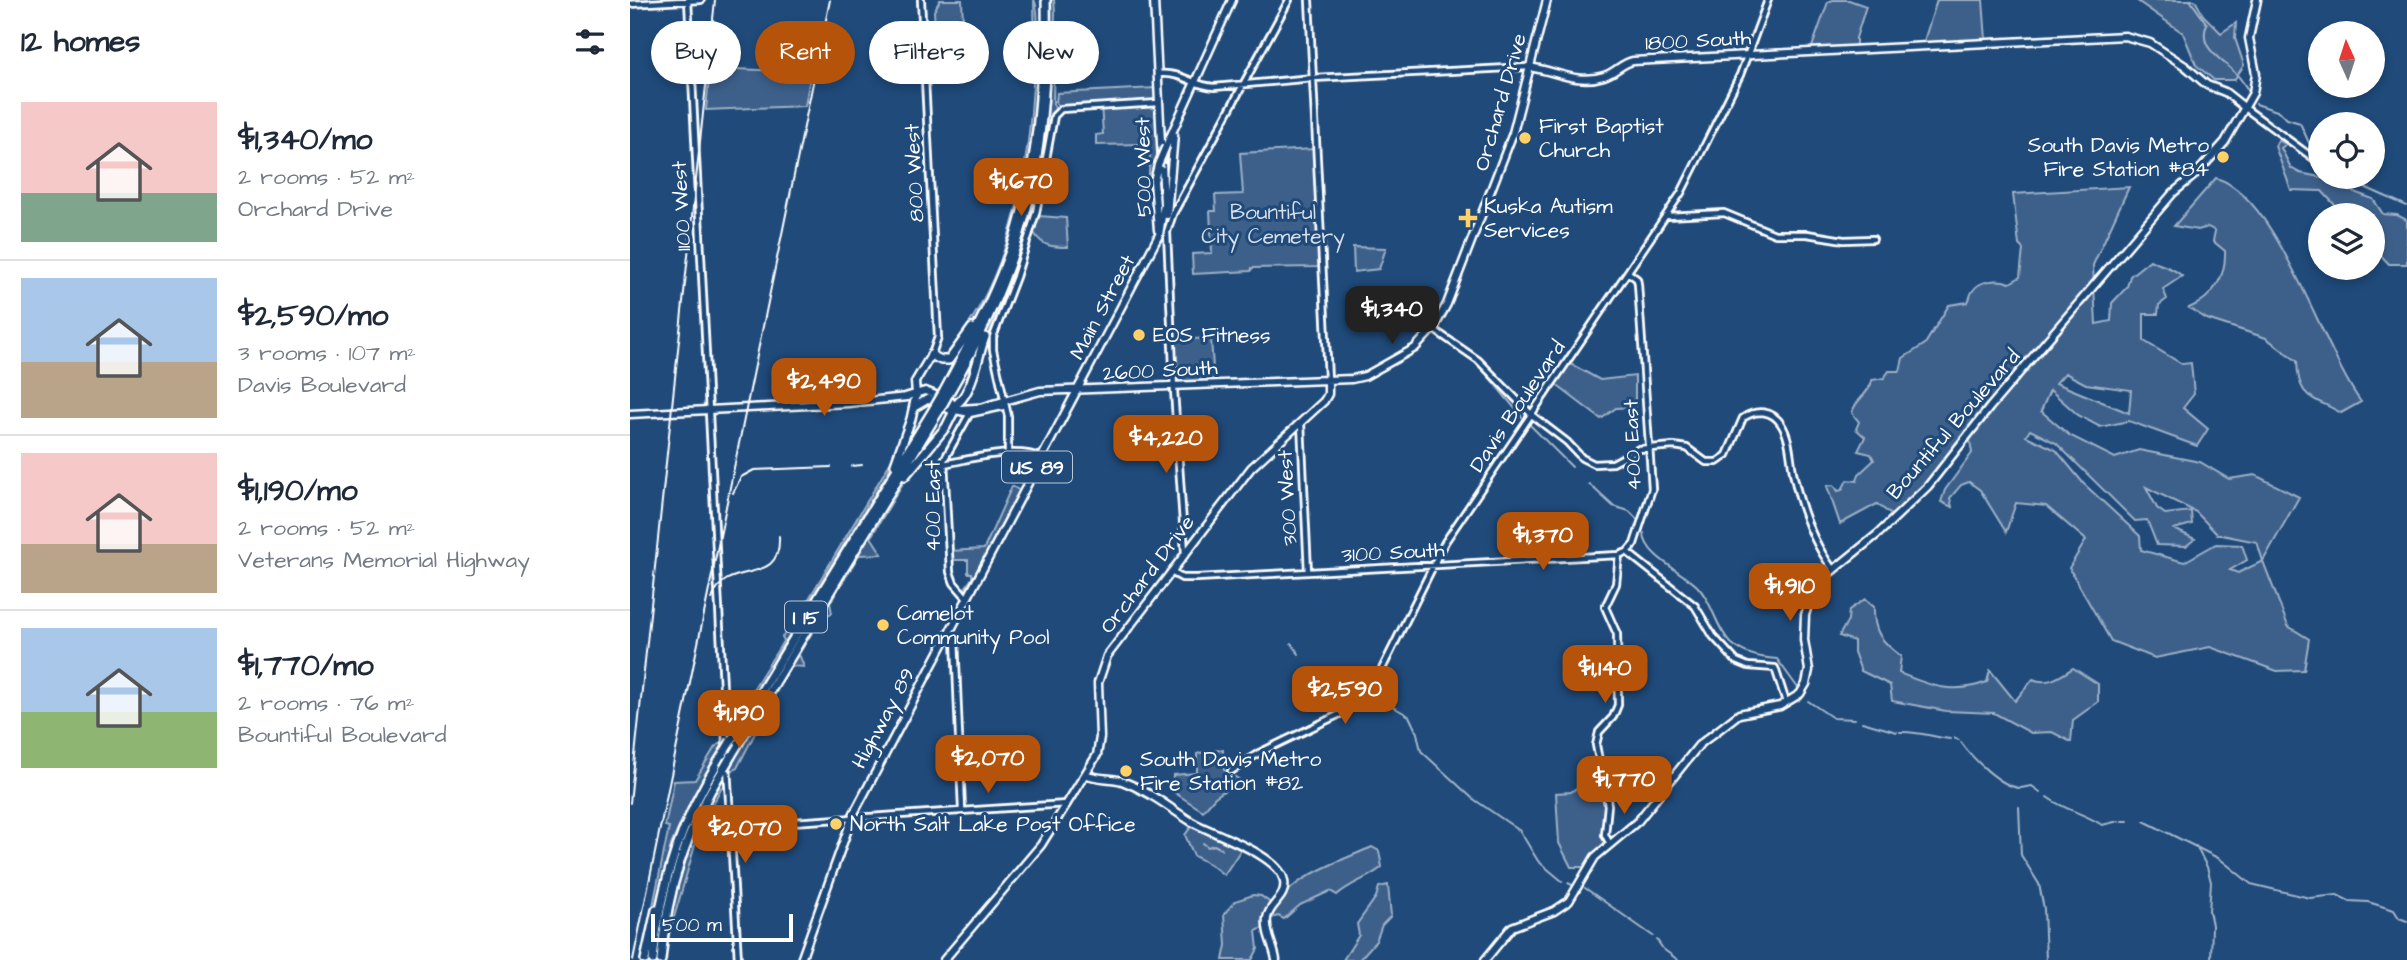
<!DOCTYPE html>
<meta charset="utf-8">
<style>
:root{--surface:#fff;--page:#f6f6f7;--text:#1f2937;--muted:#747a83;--line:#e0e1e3;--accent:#b45309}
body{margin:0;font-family:"Architects Daughter",sans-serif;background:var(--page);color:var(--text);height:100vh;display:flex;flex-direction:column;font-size:26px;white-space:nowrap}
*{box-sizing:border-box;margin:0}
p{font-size:23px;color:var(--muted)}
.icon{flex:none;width:38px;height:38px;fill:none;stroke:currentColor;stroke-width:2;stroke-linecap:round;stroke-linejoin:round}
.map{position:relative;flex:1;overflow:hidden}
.drawer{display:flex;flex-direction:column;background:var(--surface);width:630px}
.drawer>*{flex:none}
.banner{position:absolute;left:21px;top:21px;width:665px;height:63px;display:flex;gap:14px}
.needle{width:46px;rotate:357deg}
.tools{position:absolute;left:1678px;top:21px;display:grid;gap:14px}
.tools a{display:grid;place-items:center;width:77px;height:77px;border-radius:50%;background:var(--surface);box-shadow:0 4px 10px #0003;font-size:35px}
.scale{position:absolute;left:21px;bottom:18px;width:142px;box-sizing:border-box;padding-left:7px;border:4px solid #fff;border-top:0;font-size:19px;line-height:24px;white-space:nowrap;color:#fff;-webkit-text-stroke:5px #1f4a7a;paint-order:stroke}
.price{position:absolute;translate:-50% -60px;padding:0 16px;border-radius:14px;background:var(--accent);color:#fff;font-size:23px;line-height:46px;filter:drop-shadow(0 2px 4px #0008)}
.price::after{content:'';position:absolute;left:50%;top:42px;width:21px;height:16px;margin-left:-10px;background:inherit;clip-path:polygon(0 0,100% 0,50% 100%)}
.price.current{background:#222;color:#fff}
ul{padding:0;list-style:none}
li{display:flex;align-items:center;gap:21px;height:175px;padding:0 21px}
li+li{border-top:2px solid var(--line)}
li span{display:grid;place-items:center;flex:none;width:196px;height:140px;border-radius:0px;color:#555}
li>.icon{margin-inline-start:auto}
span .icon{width:84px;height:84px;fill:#fffc;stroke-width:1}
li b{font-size:30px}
h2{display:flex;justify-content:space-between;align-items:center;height:84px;padding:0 21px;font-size:30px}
.chip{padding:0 24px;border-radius:32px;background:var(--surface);box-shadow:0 4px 10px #0003;font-size:24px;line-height:63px}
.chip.current{background:var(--accent);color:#fff}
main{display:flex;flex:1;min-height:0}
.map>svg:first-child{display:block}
.green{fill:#3c618b;stroke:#9eb0c5;stroke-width:2;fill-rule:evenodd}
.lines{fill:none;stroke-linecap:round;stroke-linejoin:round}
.stream{stroke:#a3b5c8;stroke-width:2}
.minor-casing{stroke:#fff;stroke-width:10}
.major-casing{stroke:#fff;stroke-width:11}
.highway-casing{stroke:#fff;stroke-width:12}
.minor{stroke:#1f4a7a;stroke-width:4.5}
.major{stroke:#1f4a7a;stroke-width:6}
.highway{stroke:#1f4a7a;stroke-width:7}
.rail{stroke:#fff;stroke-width:2}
.major-bridge-casing{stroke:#fff;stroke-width:11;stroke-linecap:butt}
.highway-bridge-casing{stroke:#fff;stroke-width:12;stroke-linecap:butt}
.major-bridge{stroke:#1f4a7a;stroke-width:6}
.highway-bridge{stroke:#1f4a7a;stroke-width:7}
.poi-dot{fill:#ffd166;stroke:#1f4a7a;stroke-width:2.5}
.labels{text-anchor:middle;stroke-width:6;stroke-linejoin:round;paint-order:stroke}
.shield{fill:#1f4a7a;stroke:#bcc9d7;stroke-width:2}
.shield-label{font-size:19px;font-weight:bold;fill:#fff}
.street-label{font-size:21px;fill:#fff;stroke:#1f4a7a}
.poi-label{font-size:21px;fill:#fff;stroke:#1f4a7a;text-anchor:start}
.park-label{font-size:21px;fill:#d8dfe8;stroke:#1f4a7a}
</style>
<main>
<section class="drawer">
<h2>12 homes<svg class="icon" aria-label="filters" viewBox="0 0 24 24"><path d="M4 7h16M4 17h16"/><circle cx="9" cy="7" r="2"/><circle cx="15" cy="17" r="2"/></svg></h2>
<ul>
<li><span style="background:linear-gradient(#f6c9c9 65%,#7fa58c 0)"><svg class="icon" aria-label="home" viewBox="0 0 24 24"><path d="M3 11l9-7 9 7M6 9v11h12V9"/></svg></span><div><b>$1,340/mo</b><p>2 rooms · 52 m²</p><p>Orchard Drive</p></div></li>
<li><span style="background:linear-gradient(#a9c7e8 60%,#b9a48a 0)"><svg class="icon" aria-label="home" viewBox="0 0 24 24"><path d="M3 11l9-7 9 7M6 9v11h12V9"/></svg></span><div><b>$2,590/mo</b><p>3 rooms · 107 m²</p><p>Davis Boulevard</p></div></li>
<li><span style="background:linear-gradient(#f6c9c9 65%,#b9a48a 0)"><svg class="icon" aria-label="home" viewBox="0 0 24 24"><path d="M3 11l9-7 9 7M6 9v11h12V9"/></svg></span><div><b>$1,190/mo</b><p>2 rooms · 52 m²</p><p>Veterans Memorial Highway</p></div></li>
<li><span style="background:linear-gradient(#a9c7e8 60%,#8fb573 0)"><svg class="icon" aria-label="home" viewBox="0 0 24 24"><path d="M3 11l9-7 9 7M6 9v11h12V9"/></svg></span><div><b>$1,770/mo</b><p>2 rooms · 76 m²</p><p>Bountiful Boulevard</p></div></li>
</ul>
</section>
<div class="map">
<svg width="1777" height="960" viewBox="0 0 1777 960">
<rect width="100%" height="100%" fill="#1f4a7a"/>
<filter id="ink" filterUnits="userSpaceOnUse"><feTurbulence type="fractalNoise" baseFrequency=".0143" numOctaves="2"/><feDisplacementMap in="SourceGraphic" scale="14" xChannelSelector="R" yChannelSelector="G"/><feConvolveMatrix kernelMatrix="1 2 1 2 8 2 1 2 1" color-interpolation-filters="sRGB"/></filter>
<g filter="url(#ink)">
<path class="green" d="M310,0H332L334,43L306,44L304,11Z
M404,0C409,7 407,25 408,36C412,130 391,235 346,318C338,332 328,352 313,358C394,269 407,118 404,0Z
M421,0H424L425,12L423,104L426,110L397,239L360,335L347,379L344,378C357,331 379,288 393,242C417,163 423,82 421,0Z
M1203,0H1219L1236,6L1226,38V47L1181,50L1198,2Z
M1307,0H1353L1356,40L1293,44Z
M1506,0H1565L1573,15L1591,33L1606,23L1605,38L1614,65L1604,80H1584L1566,65L1553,33Z
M80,68L181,72L175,106L76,110Z
M525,88L526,102L519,103V106L527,107L530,155L525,169V218L521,190H518L520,155L514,144L466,145V135L473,134L471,104L430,107L426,103L427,93Z
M1648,140L1656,144L1651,148L1661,168L1670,173L1695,178L1708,186L1743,199L1753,214L1767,215L1777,220V264H1759L1743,247V215H1714L1692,191L1661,190L1645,146Z
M685,149L690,267L622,268L621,271L563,274L562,254L582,253L580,211H586L585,195L613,194L610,153Z
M1586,178C1648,196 1692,349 1731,402L1711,413C1681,396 1668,399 1667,361L1636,338L1577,319L1559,308C1583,298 1596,277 1595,251L1583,241L1585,231L1578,227L1568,230L1544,226Z
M1499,187L1463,265L1466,324L1481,321L1482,303L1497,287L1500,276L1520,260C1531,266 1543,267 1552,276L1533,289L1537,299L1529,305L1528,314H1514V341L1552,364L1561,363L1564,394L1553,408L1578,429L1567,446L1499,421L1470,427L1448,415L1420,390L1411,411L1439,435L1485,458L1509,450L1570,462L1599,479L1625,475L1669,497L1633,561L1658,626L1679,639L1674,670L1647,671L1580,647L1525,658L1481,641L1439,568L1456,540L1416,506L1386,503L1376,532L1350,490L1339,482L1331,485L1320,498L1322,507L1311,502L1315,490L1342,453L1340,440L1333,438L1301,479L1264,517L1247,504L1210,524L1197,486L1204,485L1208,491L1212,490L1217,480L1227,481L1229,474L1244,460L1241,454L1228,451L1235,437L1226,429L1229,422L1222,413C1224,400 1240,394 1242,380L1254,378L1259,371H1270L1273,358L1295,344L1319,305L1338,302C1340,299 1340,295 1342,292C1349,279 1369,279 1380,283L1390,277L1393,249L1389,245L1383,194ZM1435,373L1456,384L1501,390L1499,413L1426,383ZM1400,430L1426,443L1505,521L1517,520L1527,545L1556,546L1565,539L1544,529L1562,524L1561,511L1535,514L1527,508L1516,487L1566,512L1587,534L1627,542L1633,561L1608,573L1600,570L1617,560L1612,545L1586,544L1554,562L1511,550L1510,536L1454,484L1426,450L1396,436Z
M408,216L436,218L438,247C422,247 413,247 404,233Z
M723,247L756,248L749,269L724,272Z
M581,338L584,382L546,384L543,340Z
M937,362L970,380L1005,376V407L986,408L971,419L925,384Z
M281,405L258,472L98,737V729L154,640L152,637L168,617L263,458Z
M316,433L276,478L241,537L252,554L229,555L200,603L202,613L191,618L169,654L174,667L161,666L142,700V706L136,712L107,768L102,771L100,764L262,497L290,457Z
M382,486L390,491L335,593L333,591L342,578V573H338V560H321L320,551L354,549Z
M1235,599L1244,607C1243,632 1252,642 1271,656L1269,673C1301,686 1322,695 1357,682L1360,670L1385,701L1403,679C1417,686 1431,676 1443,668L1468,684V702L1443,720L1441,742L1422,732L1401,733L1364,713L1316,711L1262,701L1260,685L1231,671L1224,652V641L1209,636L1218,620L1219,610Z
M91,743L93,746L64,795L41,845L12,960L39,827L35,826L44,781L65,780L85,747Z
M593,750L594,770L610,780L585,797L573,811L542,791L543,775L567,773V754L577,751Z
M968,772L976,805L974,836L977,843L956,867H941L929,843L926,793L941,792Z
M95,773L96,785L91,788L68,835L38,938L35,960C42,886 60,837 95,773Z
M563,824L612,848L594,875L580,864L564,856L555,835Z
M742,847L749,851L752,867C740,878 722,882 707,895L700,891L670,905L654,919L648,916L639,919C654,878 706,863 742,847Z
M758,885L761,916L752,925L746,941L729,960H713L729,935L727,924L746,897L749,887Z
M623,895L631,896L642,904L635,927L626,931L628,949L622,960H593L596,945L594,914L605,901Z"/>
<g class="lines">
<path class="stream" d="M1560,0L1577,24C1567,48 1591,58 1605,73C1611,78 1614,85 1619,91
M1626,104L1650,112L1657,119L1670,123L1680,145
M1712,177L1777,206
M854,371L892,417
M899,424L942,467
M959,484L983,506L999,511L1008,520
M1014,533C1014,556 1053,572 1067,586C1083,602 1085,627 1101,643C1113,654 1131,658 1147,659L1168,688
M661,643L669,654
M700,679L716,694
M736,698H748L779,716L787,733L791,751L842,798L890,831L908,861L932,881
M1178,701L1203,718L1225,719
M1232,722L1267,732
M1270,732C1288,731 1302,737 1320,739
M1324,738L1329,740
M1331,742C1342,758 1371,787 1390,788C1394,788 1398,786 1402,786L1410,792
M1417,797C1434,810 1454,813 1472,825L1489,821
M1389,807L1391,855L1409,884L1414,909L1416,960
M1492,821H1498
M1514,821L1590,859L1621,884L1680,898L1707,895L1719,901L1738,902L1764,910L1769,918L1777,921
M573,843L578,847L584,845L592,849
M1566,846L1577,867L1581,882L1579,911L1582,925L1581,960
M938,883L944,886
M955,888L1023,936
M1027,940L1033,949L1048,960"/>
<g class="minor-casing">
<path id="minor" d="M58,0L96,746
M291,0L308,337L302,354
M679,0L698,379
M0,4L71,0
M529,74C553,72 563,86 584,87L683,78L898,67
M1615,108L1690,163
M1720,177L1723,178
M1038,216L1094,213L1145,234H1177L1214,240L1243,239
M803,329L848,360L903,416L937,442L952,458L964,464L983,463L1009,449L1044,446L1057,448L1076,462H1087L1097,455L1113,418C1126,409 1142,410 1151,424C1161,439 1160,460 1164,477C1171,509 1183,542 1202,568
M671,423L678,572
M378,455V416L363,350V337L386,277L406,213L424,116L431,109L529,103
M314,464C341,459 386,446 411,458
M997,552L1065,606L1083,636L1106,661L1118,666L1145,668L1156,702
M555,553L544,390L537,232L543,214L659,0
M541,572L552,578H567L989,555L997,552L1004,544L1022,489L1008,284L1007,279L999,273
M337,598L324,583L320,572L314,460L340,413
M319,633L325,638L332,810
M97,765L108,960
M601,771L629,753L710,714L726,701L751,671L815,542L1051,193L1110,75L1138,0
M101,826L437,804
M980,844L975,835L978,805L966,745L969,732L983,717L988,705L987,634L975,607L986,584L989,555"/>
</g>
<g class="major-casing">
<path id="major" d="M898,67C925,70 946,85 974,76C985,73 992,63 1003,61L1495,36L1520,43L1555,66L1577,85L1595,92L1614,107
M536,146L602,0
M537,215L544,135
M528,230L524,181L528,165
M286,394L285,382L301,355
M275,397L295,391L313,398
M360,405L410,391L722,379L735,376L785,348L805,326L817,304L883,133L917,0
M325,410L340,413L373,406
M0,414L218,403L277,397
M456,774C467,780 481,777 492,781C519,791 538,807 562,822C583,834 650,855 654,881C657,898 640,903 637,918C635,933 644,946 646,960
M171,960L223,815L529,235L534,204L524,0
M314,960L411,845L467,755L470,737L468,683L477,656L621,468L694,401L698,394V379
M855,960L882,927L924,911L939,901L965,857L1008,821L1069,745L1109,714L1150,706L1170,694L1176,684L1179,670L1174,640L1175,615L1181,596L1191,580L1249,533L1298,486L1360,407L1543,193L1567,173L1595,142L1623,93L1626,74L1619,38L1627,0"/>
</g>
<g class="highway-casing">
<path id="highway" d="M301,355L311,360H319L342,328
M314,391C344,335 375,277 391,215C407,157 411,99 413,39
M319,393C397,258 419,155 416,0
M286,406L298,399L322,410L353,408L365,404
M322,406C341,401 348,355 355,337
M265,464L281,419L286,396
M275,476L316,427L325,409L320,401
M101,741L304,408
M101,756L309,411
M15,960L26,910
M23,960C30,883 51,820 93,754
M31,960C37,889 56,829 94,768"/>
</g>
<use href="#minor" class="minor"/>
<use href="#major" class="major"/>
<use href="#highway" class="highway"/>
<path class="rail" d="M222,466L232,465
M103,493L111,477L124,470L201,467
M82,599C95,556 152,590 149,536
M0,803L85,0
M3,960L200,0"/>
<g class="major-bridge-casing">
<path id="major-bridge" d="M528,165L536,146"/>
</g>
<g class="highway-bridge-casing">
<path id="highway-bridge" d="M304,408L314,391
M309,411L319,393
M93,754L101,741
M94,768L101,756"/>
</g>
<use href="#major-bridge" class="major-bridge"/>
<use href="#highway-bridge" class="highway-bridge"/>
</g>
</g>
<g class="poi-dot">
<circle cx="895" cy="138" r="7"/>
<circle cx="1593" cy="157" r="7"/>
<path d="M834.5 207.5h7v7h7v7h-7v7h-7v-7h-7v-7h7z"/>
<circle cx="509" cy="335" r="7"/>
<circle cx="253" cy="625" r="7"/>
<circle cx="496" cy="771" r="7"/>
<circle cx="206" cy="824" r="7"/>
</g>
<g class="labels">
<g class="shield">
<rect x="372" y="451.5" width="70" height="31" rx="5"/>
<rect x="155" y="601.5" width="42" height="31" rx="5"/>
</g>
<g class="shield-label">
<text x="407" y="474">US 89</text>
<text x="176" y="624">I 15</text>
</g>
<g class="street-label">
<text transform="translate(1068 40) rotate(-3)" y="7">1800 South</text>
<text transform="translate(870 102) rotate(-74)" y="7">Orchard Drive</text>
<text transform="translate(513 167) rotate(-91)" y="7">500 West</text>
<text transform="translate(284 173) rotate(-93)" y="7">800 West</text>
<text transform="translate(51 206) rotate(-93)" y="7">1100 West</text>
<text transform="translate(472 307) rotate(-62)" y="7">Main Street</text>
<text transform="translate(530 370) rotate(-3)" y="7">2600 South</text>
<text transform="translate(887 406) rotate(-56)" y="7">Davis Boulevard</text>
<text transform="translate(1323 424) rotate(-49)" y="7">Bountiful Boulevard</text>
<text transform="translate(1002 445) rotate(-92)" y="7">400 East</text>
<text transform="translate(657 498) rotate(-93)" y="7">300 West</text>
<text transform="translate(303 506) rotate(-90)" y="7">400 East</text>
<text transform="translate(763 552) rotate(-3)" y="7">3100 South</text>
<text transform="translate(517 574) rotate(-53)" y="7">Orchard Drive</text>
<text transform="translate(253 718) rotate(-62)" y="7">Highway 89</text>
</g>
<g class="poi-label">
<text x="909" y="133">First Baptist<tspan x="909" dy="24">Church</tspan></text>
<text x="1579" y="152" text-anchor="end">South Davis Metro<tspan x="1579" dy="24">Fire Station #84</tspan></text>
<text x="854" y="213">Kuska Autism<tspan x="854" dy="24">Services</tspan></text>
<text x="523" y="342">EOS Fitness</text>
<text x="267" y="620">Camelot<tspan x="267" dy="24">Community Pool</tspan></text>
<text x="510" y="766">South Davis Metro<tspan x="510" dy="24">Fire Station #82</tspan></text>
<text x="220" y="831">North Salt Lake Post Office</text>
</g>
<g class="park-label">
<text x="643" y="219">Bountiful<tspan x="643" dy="24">City Cemetery</tspan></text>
</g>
</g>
</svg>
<div class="tools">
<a><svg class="needle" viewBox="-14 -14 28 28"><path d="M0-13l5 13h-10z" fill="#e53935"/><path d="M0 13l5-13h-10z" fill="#747a83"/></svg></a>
<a><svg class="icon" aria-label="locate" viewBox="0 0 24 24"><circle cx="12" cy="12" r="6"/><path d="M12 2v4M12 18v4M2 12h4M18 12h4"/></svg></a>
<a><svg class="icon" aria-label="layers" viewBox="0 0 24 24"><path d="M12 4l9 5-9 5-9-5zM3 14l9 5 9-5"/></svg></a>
</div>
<div class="scale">500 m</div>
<b class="price" style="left:391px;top:218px">$1,670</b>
<b class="price current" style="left:762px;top:346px">$1,340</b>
<b class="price" style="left:194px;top:418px">$2,490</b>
<b class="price" style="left:536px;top:475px">$4,220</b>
<b class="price" style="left:913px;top:572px">$1,370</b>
<b class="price" style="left:1160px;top:623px">$1,910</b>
<b class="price" style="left:975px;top:705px">$1,140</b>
<b class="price" style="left:715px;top:726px">$2,590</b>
<b class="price" style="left:109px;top:750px">$1,190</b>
<b class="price" style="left:358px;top:795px">$2,070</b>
<b class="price" style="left:994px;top:816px">$1,770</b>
<b class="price" style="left:115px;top:865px">$2,070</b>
<div class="banner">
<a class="chip">Buy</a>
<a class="chip current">Rent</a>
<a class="chip">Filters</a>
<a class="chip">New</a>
</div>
</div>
</main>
